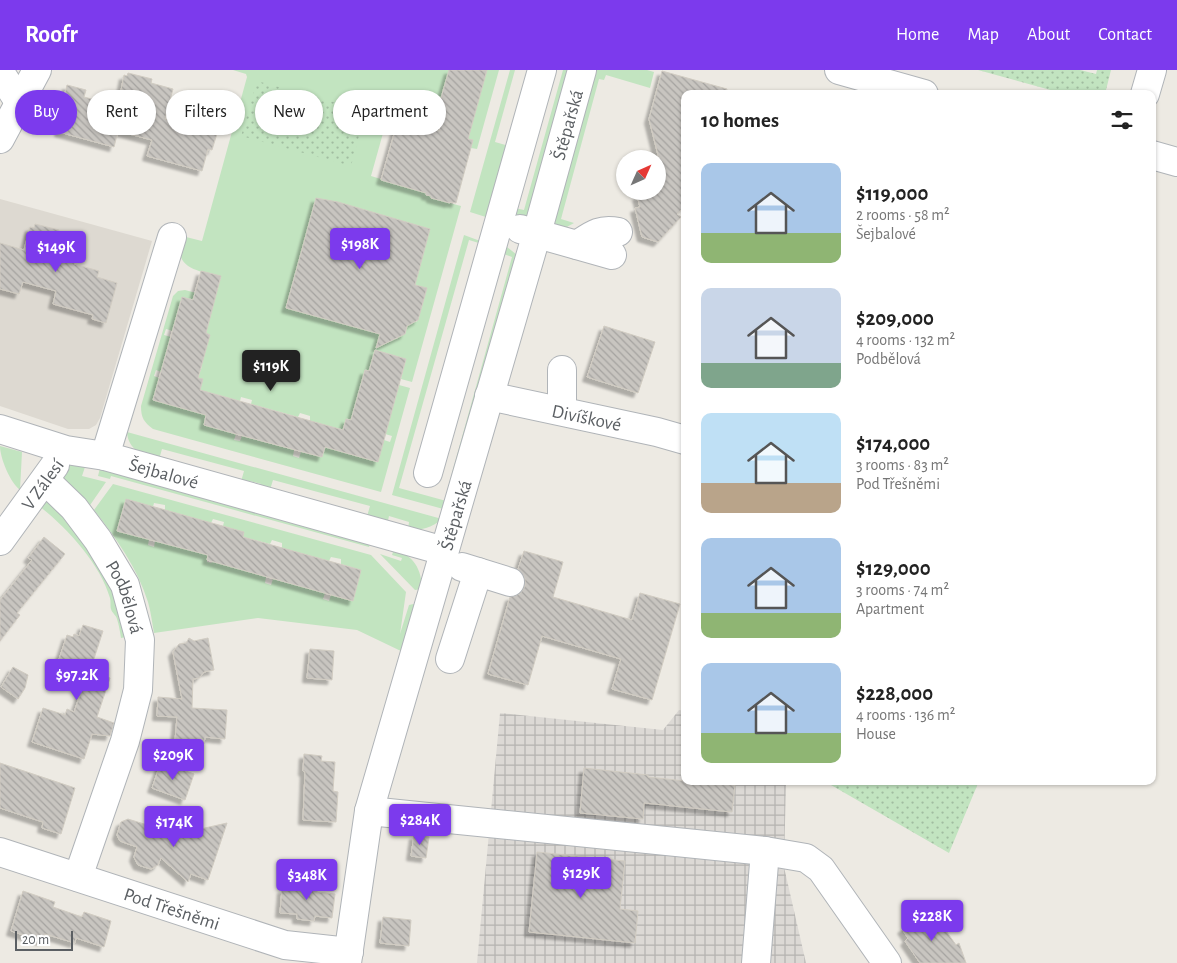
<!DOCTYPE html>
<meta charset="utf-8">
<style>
:root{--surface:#fff;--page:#f6f6f6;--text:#222;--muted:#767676;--accent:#7c3aed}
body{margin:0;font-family:"Alegreya Sans",sans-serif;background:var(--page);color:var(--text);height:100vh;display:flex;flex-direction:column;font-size:19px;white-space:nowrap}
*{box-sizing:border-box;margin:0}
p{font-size:16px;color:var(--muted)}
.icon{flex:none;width:28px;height:28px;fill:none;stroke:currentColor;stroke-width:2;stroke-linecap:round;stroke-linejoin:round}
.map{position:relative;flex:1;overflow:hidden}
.side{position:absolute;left:681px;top:20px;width:475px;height:695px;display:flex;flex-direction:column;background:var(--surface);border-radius:10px;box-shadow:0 1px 4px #0004}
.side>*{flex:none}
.guide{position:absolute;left:15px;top:20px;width:475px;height:45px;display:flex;gap:10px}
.needle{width:32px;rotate:45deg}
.tools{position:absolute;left:616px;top:80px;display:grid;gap:10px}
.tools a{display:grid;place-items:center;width:50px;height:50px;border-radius:50%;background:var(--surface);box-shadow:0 1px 4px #0004;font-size:25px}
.scale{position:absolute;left:15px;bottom:12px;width:58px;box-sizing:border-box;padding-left:5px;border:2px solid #5b5f63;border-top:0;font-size:14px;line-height:18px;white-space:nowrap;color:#5b5f63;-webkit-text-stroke:4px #fff;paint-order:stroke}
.price{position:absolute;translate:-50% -42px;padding:0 11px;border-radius:5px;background:var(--accent);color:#fff;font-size:16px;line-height:32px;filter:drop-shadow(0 1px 2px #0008)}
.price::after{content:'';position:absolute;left:50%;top:30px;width:15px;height:11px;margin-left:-8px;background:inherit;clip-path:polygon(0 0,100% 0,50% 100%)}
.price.current{background:#222;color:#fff}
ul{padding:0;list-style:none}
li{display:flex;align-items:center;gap:15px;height:125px;padding:0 20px}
li span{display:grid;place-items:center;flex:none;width:140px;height:100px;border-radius:10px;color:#555}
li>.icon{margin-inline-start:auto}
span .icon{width:60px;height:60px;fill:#fffc;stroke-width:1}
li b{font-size:21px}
h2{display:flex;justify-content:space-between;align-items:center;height:60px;padding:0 20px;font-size:21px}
.chip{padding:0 18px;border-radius:22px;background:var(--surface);box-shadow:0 1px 4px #0004;font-size:18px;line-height:45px}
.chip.current{background:var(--accent);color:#fff}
header{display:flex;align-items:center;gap:30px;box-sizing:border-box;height:70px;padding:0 25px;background:var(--accent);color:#fff}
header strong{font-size:24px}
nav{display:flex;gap:28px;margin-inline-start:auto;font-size:18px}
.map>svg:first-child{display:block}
.industrial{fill:url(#industrial-grid)}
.education{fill:#ddd9d1}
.grass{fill:#c2e4c0;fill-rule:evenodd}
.park{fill:url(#park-dots)}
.building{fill:url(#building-back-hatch);stroke:#d1ccc2;filter:url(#shadow)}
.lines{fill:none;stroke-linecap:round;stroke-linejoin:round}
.minor-casing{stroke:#b0b4b8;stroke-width:30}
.minor{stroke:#fff;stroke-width:28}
.labels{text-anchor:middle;stroke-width:5;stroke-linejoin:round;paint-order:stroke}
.street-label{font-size:19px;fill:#5b5f63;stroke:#fff}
</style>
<header>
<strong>Roofr</strong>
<nav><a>Home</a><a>Map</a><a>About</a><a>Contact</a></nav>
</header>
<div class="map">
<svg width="1177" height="893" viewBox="0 0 1177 893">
<defs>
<pattern id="industrial-grid" width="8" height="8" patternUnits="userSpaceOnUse" patternTransform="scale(1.25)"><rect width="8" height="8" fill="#dcd9d5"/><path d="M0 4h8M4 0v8" fill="none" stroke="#b5b3b0"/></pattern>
<pattern id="park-dots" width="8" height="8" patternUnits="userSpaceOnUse" patternTransform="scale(1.25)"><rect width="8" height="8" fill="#c2e4c0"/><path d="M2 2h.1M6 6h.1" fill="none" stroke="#a1bca0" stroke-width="1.8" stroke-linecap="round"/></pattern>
<pattern id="building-back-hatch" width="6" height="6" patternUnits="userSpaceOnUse" patternTransform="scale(1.25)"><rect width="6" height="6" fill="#c8c5c0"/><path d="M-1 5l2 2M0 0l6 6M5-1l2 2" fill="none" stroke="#a5a3a0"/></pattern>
<filter id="shadow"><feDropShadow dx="-4.5" dy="4.5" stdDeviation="1" flood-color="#0004"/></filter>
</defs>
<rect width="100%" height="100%" fill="#edeae3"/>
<path class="industrial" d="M679,640L685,641V711H786L784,797L806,893H477L500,643L663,660Z"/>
<path class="education" d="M0,129L152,171L100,348L96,355L89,359H68L0,336Z"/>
<path class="grass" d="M233,0H453L448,18L444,17L441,28L439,56L434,55L428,58L398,50L395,59L385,56L371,106L426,123V125L431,126V128L461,136L412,312L401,309L406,289L375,280L369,301L365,300L359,339L354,338L351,350L346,349L343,360L310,351V346L300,343L298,347L251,334L252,330L241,327L240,331L200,320L203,309L198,308L202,296L197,294L210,265L206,263L213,236L182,227L173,261L166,259L164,265L171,267L161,302L156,300L154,306L159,308L206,345L204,355L236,364L234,370L240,371L242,366L294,380L293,386L299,388L301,382L322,387L325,377L377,392L384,370L390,372L392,366L385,364L399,315L410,318L381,422L153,359C144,352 141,348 141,336L173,226L178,221L185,220L215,228L221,207C207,202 181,201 180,182C180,177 181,171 182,166L202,171L247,7L246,4ZM316,130L427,158L429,162L409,236L427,218L418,250L416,252L409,250L405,264L400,265L397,269L288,238L286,236Z
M487,0H499L477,79L471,78L473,70L465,68Z
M510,0H515L495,72L509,76L489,148L470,142Z
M563,0H571L532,139L526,149L514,148L510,137L524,140Z
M597,0H647L654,2L650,18L606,5L604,10L599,9L561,149L574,153L565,158L560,157L554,153Z
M464,165L483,172L482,174L469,170L399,418L450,432L447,440L392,425Z
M503,177H507L517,185L453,422L447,421L512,187L498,182Z
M127,362L442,449C432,458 421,460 408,460L409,452L389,446L387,455L366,450L370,436L273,410L269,423L260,421L261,414L250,411L248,417L240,415L244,401L162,379L158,393C143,385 128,380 127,362Z
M0,376L22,382L20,420C10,412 0,388 0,376Z
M77,393L86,394L82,406L106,412L86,441L64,416L61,400L68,395Z
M100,398L371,472L369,477L111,406L110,409L98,406Z
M113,414L371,485L406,522L400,564L409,535L418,533L403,582L357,560L258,548L154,563C152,553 151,542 148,532C137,497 116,468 94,440ZM126,429L153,437L154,433L165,435V440L211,453L213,449L224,452L223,456L244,462L243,467L270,474L272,470L282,473V478L329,491L331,487L341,489V494L361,500L353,531L331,525L329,531L323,529L325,523L273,509L271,515L265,513L266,507L235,498L236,493L214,487L212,493L207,492L208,485L155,471L154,477L148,475L149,469L117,460Z
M47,426L108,498L131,566L121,568C120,562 119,555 117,549C116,545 112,543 111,539C110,536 111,532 110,528C100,493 64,454 35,433Z
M394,479C413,485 422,499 422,519L415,520L380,484L401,491L402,488L392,485Z"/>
<path class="park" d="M978,0H1080L1096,4L1097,0H1111L1105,24H1065Z
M257,11L366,41L351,96L241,66Z
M824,711H979L949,783Z"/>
<path class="building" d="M449,0H487L468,69L473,70L456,133L450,132V133L431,128V126L426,125V123L381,110L398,50L440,61L436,45Z
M662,1L727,19L726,24H685V136L677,144L681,147L658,172L642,167L635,138L640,137L637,126L643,125L642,121H658V85L649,49Z
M128,3L152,9L151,13L173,19L165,49L198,58L200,52L219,57L212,80L208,79L202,101L147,86L152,70L118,61L114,77L59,62L65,39L61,38L67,15L86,20L84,27L118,36L124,5L127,6Z
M316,128L338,132L430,159L415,215L427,218L418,250L407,256L405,264L376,278L380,264L286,238Z
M35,154L59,160L58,164L78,170L77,173L79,174L74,194L99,201L97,207L117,213L106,253L92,249L93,245L53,234L56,221L23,212L19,224L0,219V173L24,180L30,157L34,158Z
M201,201L221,206L206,263L210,265L198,308L203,309L200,320L343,360L346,349L351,350L365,300L369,301L375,280L406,289L378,392L325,377L322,387L236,364L204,355L206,345L153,330L182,227L193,230Z
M604,256L655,272L638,323L587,307Z
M126,429L244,462L243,467L361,500L353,531L207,490L208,485L117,461Z
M44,467L65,484L17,543L20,545L0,571V530L32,490L28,488Z
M524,481L563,492L553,527L632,550L640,523L680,534L652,630L612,619L621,589L542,566L528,615L488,604L510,527L520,524L525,516V508L518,499Z
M83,555L103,561L90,601L110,608L97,647L114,653L110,666L92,664L84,689L32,672L43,638L65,645L67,639L74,642L88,602L58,592L67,565L73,567L74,564L79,566Z
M189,568L194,571L208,568L214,600L204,602L199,608L193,609L192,638L227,640L225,669L205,667L204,674L175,671L177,647L157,646L158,627L182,629L173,582L179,574L186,573Z
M310,579L334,581L332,610L307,608Z
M13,597L28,605L25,618L18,629L1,617Z
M304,684L322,686L321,691L335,692L333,721L338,722L336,752L303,750L305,702L303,701Z
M161,692L194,704L185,730L152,718Z
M0,693L75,718L61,764L42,758L43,752L0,738Z
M584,698L648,705V707L685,711L735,715L732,742L644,733L643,749L580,743Z
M128,749L173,763L172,765L175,764L185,768L187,762L227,753L208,810L191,804L188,812L161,788L158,795L151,799L138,795L134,787L137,777L120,771L117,765L121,752Z
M414,765L429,767L426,788L411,786Z
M537,782L625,791L620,839L638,841L635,873L529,862Z
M305,807L314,808L318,812L317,822L335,824L332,848L315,846L314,851L297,849V844L280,843L282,819L299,820L300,811Z
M23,821L55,832L53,837L82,847L84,842L111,851L104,877L76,868L75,873L45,864L42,871L11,861Z
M927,842L931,847L935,845L956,875L959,873L966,893H920L905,871L908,868L902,859Z
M383,847L411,850L409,876L380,873Z"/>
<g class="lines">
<g class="minor-casing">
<g id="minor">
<path d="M839,0L924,24"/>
<path d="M0,2L19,32"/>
<path d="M1145,24L1152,0"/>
<path d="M0,69L37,0"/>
<path d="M1152,85L1177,92"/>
<path d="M520,159L612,185"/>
<path d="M577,175C592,165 600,158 618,162"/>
<path id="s1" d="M489,326L657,362L685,370"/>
<path d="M562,341V300"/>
<path id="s2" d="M0,359L66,380L105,386L444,481"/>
<path d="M105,386L172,167"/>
<path d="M428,403L542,0"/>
<path id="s3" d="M45,410L74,438L98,470L125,515L140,570L138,620L125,671L78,807"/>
<path d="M0,471L55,395"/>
<path d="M462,497L510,512"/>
<path d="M450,589L478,502"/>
<path d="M369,741L765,781L806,788L821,799L887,893"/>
<path id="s4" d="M0,782L285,875L349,882"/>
<path id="s5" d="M347,893L369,741L537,163L582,0"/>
<path d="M756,893L765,781"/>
</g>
</g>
<use href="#minor" class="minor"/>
</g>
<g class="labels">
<g class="street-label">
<text dy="7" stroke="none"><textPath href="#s5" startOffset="868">Štěpařská</textPath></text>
<text dy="7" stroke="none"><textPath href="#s1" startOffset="100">Divíškové</textPath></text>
<text dy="7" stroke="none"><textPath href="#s2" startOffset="170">Šejbalové</textPath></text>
<text transform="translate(42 414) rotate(-54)" y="7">V Zálesí</text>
<text dy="7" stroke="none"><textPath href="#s5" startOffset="462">Štěpařská</textPath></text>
<text dy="7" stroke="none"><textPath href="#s3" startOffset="144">Podbělová</textPath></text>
<text dy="7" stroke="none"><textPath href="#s4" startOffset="181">Pod Třešněmi</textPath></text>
</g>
</g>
</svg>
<div class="tools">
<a><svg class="needle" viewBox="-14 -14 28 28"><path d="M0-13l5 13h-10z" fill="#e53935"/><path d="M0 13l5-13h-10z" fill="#767676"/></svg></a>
</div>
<div class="scale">20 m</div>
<b class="price" style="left:360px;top:200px">$198K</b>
<b class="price" style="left:56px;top:203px">$149K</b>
<b class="price current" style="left:271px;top:322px">$119K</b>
<b class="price" style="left:77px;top:631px">$97.2K</b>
<b class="price" style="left:173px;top:711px">$209K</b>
<b class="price" style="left:420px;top:776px">$284K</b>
<b class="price" style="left:174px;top:778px">$174K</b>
<b class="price" style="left:581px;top:829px">$129K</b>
<b class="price" style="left:307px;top:831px">$348K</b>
<b class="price" style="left:932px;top:872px">$228K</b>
<div class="guide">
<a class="chip current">Buy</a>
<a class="chip">Rent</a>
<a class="chip">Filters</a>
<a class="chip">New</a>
<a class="chip">Apartment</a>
</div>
<section class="side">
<h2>10 homes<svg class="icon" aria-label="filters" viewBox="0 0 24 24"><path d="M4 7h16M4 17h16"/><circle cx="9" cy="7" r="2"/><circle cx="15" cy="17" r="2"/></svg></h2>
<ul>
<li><span style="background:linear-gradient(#a9c7e8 70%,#8fb573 0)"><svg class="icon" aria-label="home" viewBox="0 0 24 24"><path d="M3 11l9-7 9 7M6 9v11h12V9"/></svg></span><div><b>$119,000</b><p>2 rooms · 58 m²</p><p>Šejbalové</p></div></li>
<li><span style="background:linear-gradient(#c9d6e8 75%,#7fa58c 0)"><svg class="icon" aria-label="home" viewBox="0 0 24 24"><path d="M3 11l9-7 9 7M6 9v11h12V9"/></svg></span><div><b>$209,000</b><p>4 rooms · 132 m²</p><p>Podbělová</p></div></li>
<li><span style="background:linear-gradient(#bfe0f5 70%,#b9a48a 0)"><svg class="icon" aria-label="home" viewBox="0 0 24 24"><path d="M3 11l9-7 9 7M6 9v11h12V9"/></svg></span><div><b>$174,000</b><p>3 rooms · 83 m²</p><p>Pod Třešněmi</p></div></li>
<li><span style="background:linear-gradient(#a9c7e8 75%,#8fb573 0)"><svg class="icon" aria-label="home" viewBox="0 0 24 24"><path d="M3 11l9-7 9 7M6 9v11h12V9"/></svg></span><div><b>$129,000</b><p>3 rooms · 74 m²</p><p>Apartment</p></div></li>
<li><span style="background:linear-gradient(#a9c7e8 70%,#8fb573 0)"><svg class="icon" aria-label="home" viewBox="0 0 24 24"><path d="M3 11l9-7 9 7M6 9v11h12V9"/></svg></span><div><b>$228,000</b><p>4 rooms · 136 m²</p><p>House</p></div></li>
</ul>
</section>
</div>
